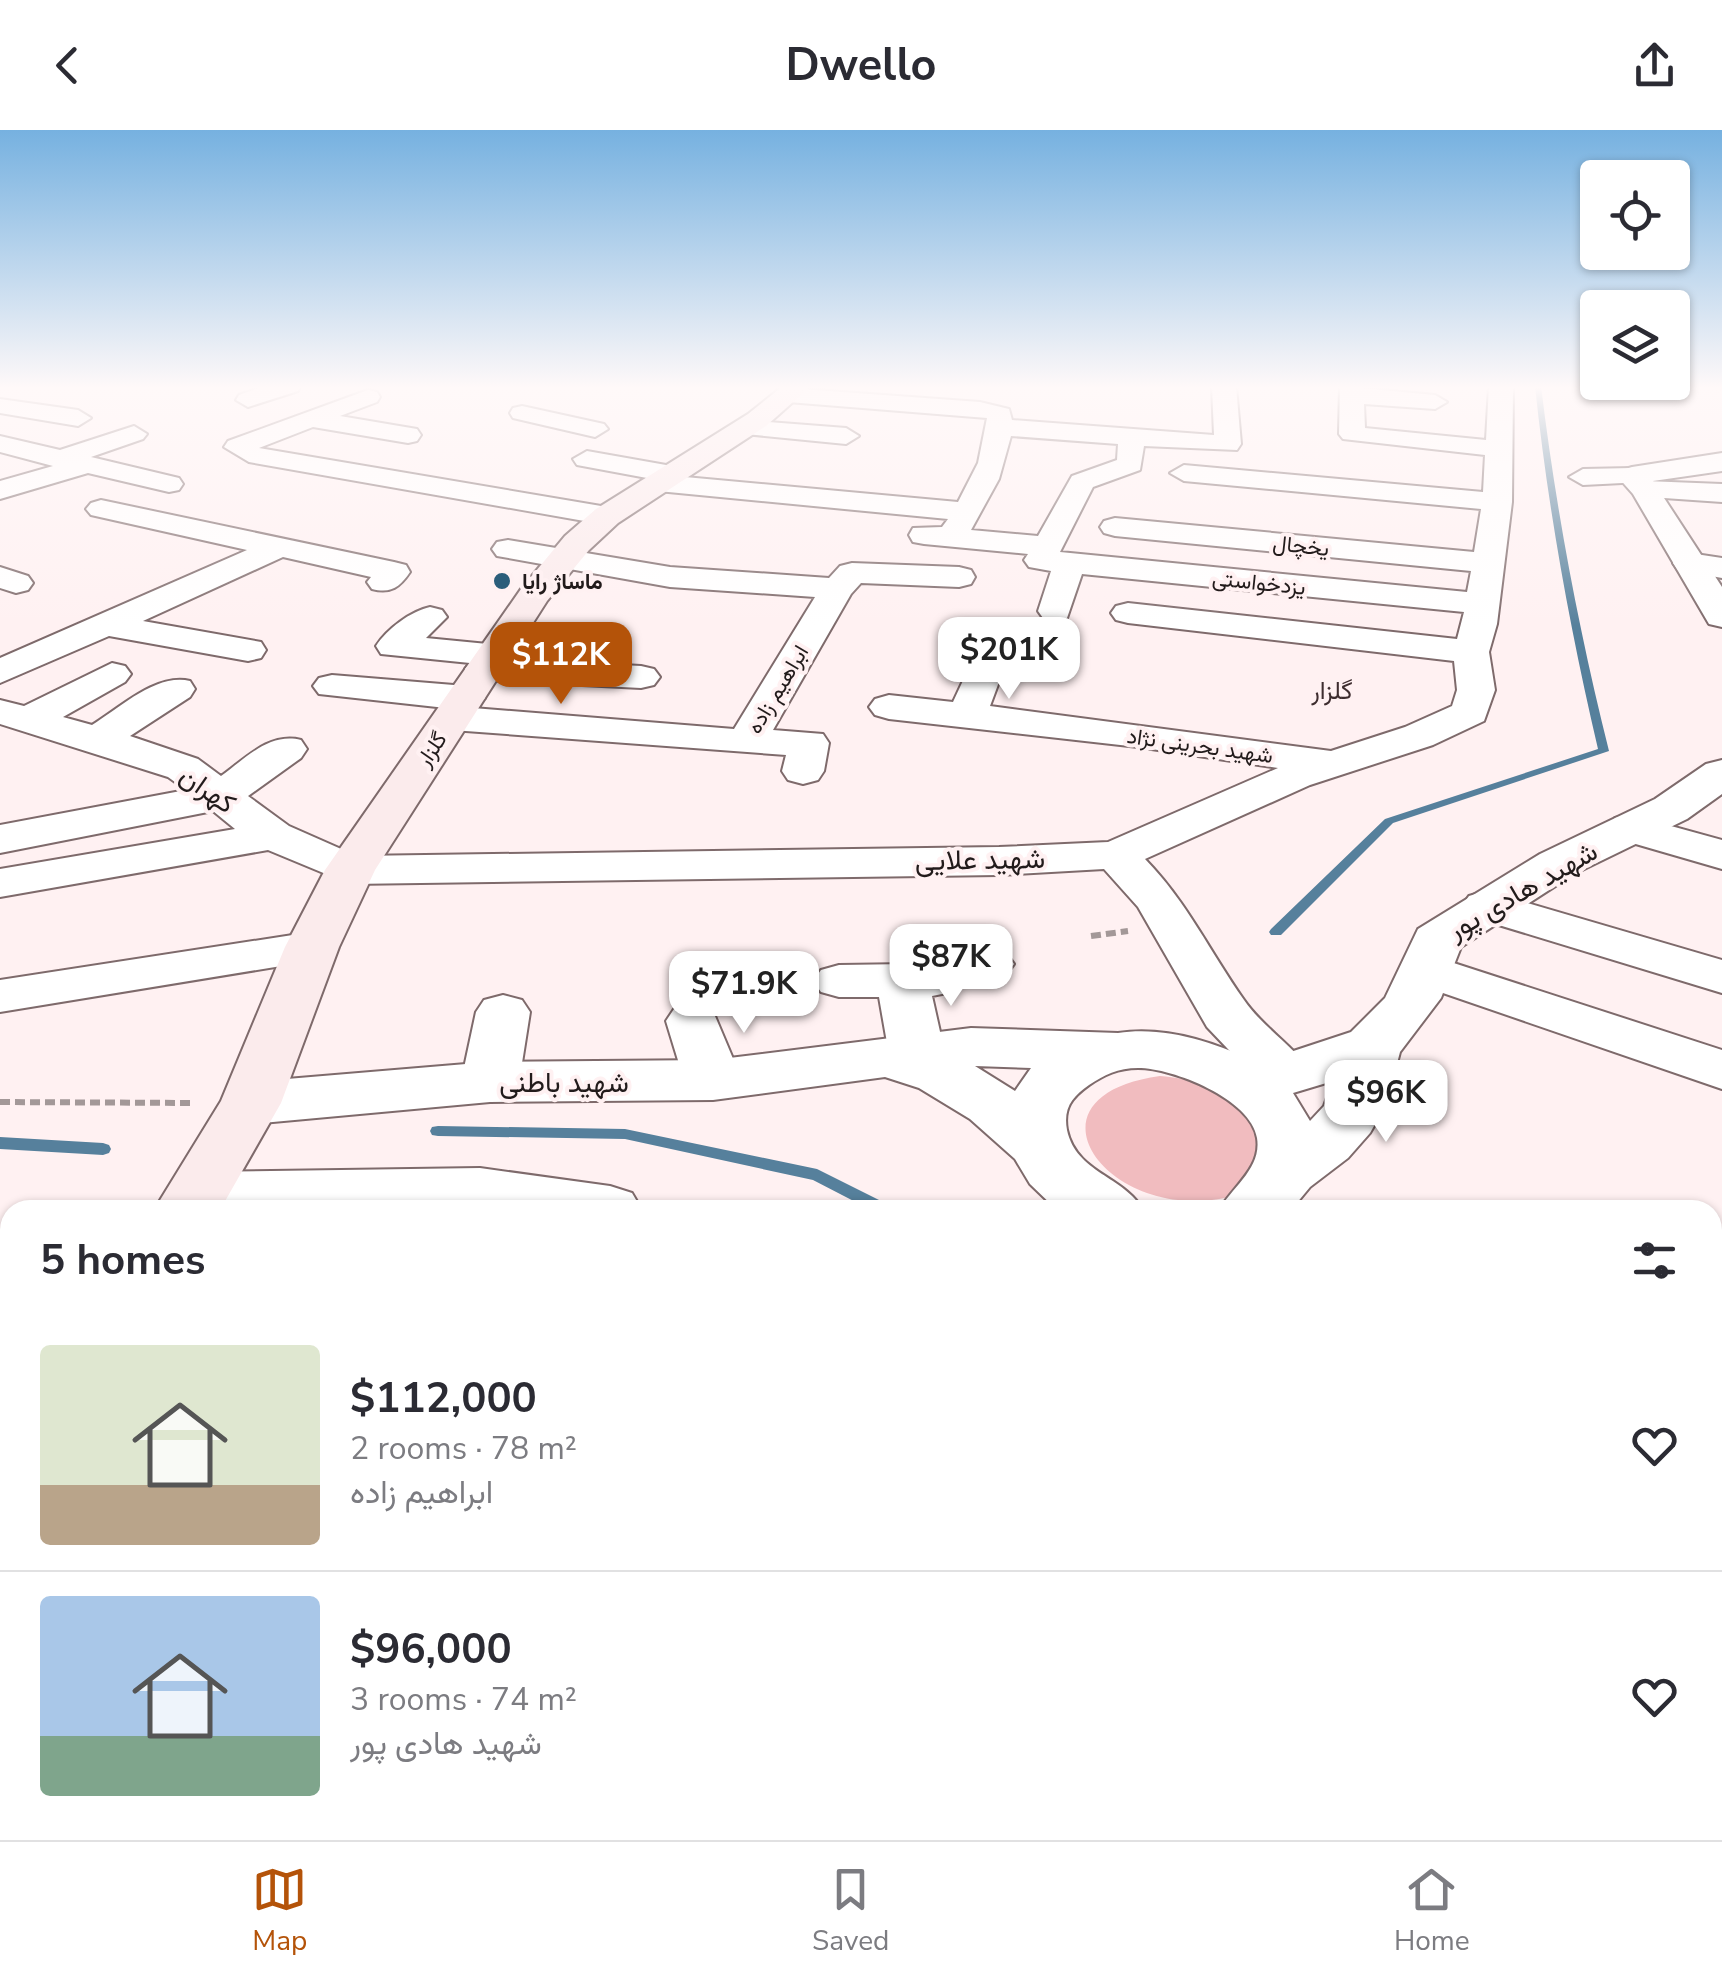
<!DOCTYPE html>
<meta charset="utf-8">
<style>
:root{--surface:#fff;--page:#f7f7f7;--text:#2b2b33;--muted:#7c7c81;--line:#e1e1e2;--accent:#b45309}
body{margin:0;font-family:"Nunito Sans",Vazirmatn,sans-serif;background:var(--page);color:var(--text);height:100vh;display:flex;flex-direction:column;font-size:38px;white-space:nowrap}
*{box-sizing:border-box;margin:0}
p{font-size:32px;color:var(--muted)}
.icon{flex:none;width:55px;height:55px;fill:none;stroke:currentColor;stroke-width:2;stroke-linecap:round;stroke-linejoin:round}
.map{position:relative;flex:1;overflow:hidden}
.details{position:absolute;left:0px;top:1070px;width:1722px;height:640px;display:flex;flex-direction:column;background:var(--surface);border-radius:30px 30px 0 0;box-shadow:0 2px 8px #0004}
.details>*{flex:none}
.controls{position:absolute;left:1580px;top:30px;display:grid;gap:20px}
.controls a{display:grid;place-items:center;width:110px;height:110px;border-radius:10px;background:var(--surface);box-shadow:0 2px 8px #0004;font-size:50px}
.price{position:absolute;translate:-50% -85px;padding:0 22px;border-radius:20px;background:#fff;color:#222;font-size:32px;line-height:65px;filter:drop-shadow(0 2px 5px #0008)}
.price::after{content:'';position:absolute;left:50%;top:60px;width:30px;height:22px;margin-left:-15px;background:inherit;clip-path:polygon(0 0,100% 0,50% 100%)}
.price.selected{background:var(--accent);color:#fff}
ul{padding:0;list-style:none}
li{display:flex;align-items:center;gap:30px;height:250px;padding:0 40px}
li+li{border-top:2px solid var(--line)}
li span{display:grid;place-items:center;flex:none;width:280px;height:200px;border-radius:10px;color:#555}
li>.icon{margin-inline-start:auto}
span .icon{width:120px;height:120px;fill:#fffc;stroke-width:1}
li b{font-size:42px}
h2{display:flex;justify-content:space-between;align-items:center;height:120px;padding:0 40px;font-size:42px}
header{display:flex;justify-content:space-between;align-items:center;height:130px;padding:0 40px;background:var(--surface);font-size:45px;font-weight:700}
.tabs{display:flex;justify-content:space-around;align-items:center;height:140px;border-top:2px solid var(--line);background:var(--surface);font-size:28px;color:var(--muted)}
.tabs a{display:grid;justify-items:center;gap:5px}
.tabs .selected{color:var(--accent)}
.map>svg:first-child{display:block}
.green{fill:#f1bcbf}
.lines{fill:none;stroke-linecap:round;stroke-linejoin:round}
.stream{fill:#56809c;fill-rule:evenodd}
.minor-casing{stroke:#7e6a6b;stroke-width:4}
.tertiary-casing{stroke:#7e6a6b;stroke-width:4}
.secondary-casing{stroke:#7e6a6b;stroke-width:4}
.path{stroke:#a39898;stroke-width:6;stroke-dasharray:10 5;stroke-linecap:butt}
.minor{fill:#fff;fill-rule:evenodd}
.tertiary{fill:#fff;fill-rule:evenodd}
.secondary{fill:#fbebec;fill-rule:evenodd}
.poi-dot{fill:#2b5d7a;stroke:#fff1f2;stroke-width:4}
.labels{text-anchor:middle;stroke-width:8;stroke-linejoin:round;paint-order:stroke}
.far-street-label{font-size:22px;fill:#221b1b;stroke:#fff1f2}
.far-poi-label{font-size:22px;font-weight:bold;fill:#221b1b;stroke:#fff1f2;text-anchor:start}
.far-neighbourhood-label{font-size:25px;fill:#3e2d2f;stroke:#fff1f2}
.street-label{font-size:28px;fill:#221b1b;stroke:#fff1f2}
</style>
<header><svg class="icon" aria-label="back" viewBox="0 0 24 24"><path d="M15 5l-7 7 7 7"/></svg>Dwello<svg class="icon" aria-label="share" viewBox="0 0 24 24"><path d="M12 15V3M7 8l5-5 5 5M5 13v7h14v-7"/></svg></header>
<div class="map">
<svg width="1722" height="1710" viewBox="0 0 1722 1710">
<rect width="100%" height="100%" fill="#fff1f2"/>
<path class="green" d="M1160,946C1224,952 1228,967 1270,1011L1241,1064C1114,1103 1009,967 1160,946Z"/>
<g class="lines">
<path class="stream" d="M1535,256H1541C1556,380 1579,501 1609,621L1393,693L1281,805H1271L1269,802L1271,799L1385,689L1598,619C1570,499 1548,379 1535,256Z
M438,996L625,999L817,1039L891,1076L893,1080H871L813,1050L625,1009L438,1006L432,1005L430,1001L432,997Z
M0,1007L103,1013L109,1015L111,1019L109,1023L103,1025L0,1019Z
M1712,1328L1722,1331V1349L1712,1346Z"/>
<g class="minor-casing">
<path id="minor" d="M265,256H301L298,261L248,277L236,270L239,265Z
M1212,256H1236L1241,314L1237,320L1144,316L1140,340L1093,357L1060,422L1467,462L1471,441L1115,406L1104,403L1100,397L1104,391L1115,388L1474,422L1481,379L1184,351L1170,343L1184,335L1483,362L1485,325L1343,309L1339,304L1340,256L1435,265L1447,272L1435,279L1364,274L1365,298L1486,310L1489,256H1513L1512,372L1497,494L1489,522L1495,560L1484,591L1433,615L1310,655L1145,729C1187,772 1210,822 1244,870C1263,898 1295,916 1313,945L1305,958L1285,964L1265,958L1207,897L1138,777L1104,739L999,745L350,754L268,720L0,767V739L235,699L213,681L0,723V695L186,660L168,647L0,594V570L24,576L112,533L125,536L131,544L125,552L63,587L92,595C120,578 156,543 190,551L195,559L190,567L130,606L198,629L221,646C245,629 269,602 301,610L307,619L301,628L248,666L289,696L357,726L999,717L1108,712L1278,638L1138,617L889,589L875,585L869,577L875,569L889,565L953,572L975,525L988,522L1001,525L1006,533L990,576L1331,621L1405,597L1452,576L1457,560L1454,531L1128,493L1116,490L1111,483L1116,476L1128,473L1457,509L1464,482L1082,444L1067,488L1055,491L1043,488L1038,481L1051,441L1029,437L1024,430L1028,424L924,414L913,412L909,405L913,398L942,397L948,389L658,361L648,359L644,353L647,348L577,335L573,329L587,321L683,338L685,347L958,372L978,333L987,288L788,272L776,265L788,258L980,272L1009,279L1012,290L1214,305ZM1011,306L1118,314L1117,330L1072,346L1038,406L971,400L999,349Z
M368,260L377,262L380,267L377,272L340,286L417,299L421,305L417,311L408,313L313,297L259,318L607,377L618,380L622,386L618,392L607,395L249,332L224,317L228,311Z
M0,269L78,280L91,288L78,296L0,283Z
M522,276L604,294L608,299L595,307L513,288L510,283L513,278Z
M744,290L846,298L859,306L846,314L735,303L731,298L735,293Z
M134,296L147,304L143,309L91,327L179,348L183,354L179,360L169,362L88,343L0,369V351L53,336L0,322V306L60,320Z
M1632,338L1642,340L1646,346L1642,352L1583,355L1569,347L1583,339Z
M1645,351L1722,354V372L1635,366L1631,360L1635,354Z
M101,370L394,432L406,435L410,442C400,457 391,464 372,459L367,452L371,447L283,427L143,491L261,512L266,520L261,528L248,531L109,506L0,553V528L247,420L91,385L86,379L91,373Z
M508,410L670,437L829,448L840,436L852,433L959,437L971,440L975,447L971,454L959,457L861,453L851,464L773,600L823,604L829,613L824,641L818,650L803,654L788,650L782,641L786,625L452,600L438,596L432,588L438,580L446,578L319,564L313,556L319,548L332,545L466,556L480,560L485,568L473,578L734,599L815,467L670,457L497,426L492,419L497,412Z
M1689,423L1722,428V448L1678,440L1673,433L1678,426Z
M0,437L28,446L33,453L28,460L16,463L0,458Z
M430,477L442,480L447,487L426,508L508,516L513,524L510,529L641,536L654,539L660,547L654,555L641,558L484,550L471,547L465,539L470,533L381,524L376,516C387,499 411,481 430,477Z
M1631,685L1722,710V739L1615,708L1609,698L1615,688Z
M1486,761L1722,830V863L1469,786L1462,776L1469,766Z
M312,802L330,806L337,817L330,828L0,882V850Z
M988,818L1006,823L1014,834L1006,845L965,851L957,861L932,866L945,924L937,937L917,942L897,937L889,924L879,867H839L821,862L813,851L821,840L839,835L909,834L915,826Z
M1429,825L1722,920V959L1411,852L1403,841L1411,830Z
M503,865L522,870L530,882L519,952L510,966L490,971L470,966L461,952L476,882L484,870Z
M693,874L712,879L742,950L733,964L713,969L693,964L684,950L666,891L674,879Z
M480,1038L610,1056L632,1063L642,1080H174L166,1065L175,1049L197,1042Z
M1712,1491L1722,1493V1579L1712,1577Z
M296,1700H390L386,1710H292Z
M1416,1700H1510L1511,1710H1417Z"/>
</g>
<g class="tertiary-casing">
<path id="tertiary" d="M1722,323V341L1653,351L1722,457V497L1709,494L1633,364L1617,346L1622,340L1632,337Z
M1722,630V664L1687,689L1574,744L1461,817L1441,868L1400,922L1386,975L1370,1003L1348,1028L1310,1057L1291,1080H1219C1232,1057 1262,1038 1257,1008C1251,969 1173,938 1138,938C1118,938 1104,945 1089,955C1072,967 1063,978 1067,1000C1076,1043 1124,1046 1143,1080H1057L1030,1054L1015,1029L970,989L919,958L885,947L713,970L490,972L251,994L229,988L221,973L229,958L251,952L490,932L713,930L971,898L1118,903C1165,896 1215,912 1257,933L1351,902L1385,868L1418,799L1540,724L1655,669L1706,634ZM975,936L1031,938L1015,961ZM1333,951L1324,976L1310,991L1293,963Z
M1712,1209L1722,1212V1274L1712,1271Z"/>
</g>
<g class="secondary-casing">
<path id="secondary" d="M783,256H811L766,296L618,393L589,420L547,471L375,740L339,817L281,973L220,1080H154L221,971L285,817L325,740L521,459L565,406L596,379L748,284Z
M10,1328V1412L0,1416V1331Z"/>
</g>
<path class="path" d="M1091,806L1128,801
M0,972L195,973"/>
<use href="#minor" class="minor"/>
<use href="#tertiary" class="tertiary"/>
<use href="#secondary" class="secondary"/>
</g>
<linearGradient id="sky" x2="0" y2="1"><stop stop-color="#76b1e0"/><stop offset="0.52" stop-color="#fff9f9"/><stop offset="1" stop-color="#fff9f9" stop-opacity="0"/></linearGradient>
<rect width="1722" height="496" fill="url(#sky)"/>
<circle class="poi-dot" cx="502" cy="451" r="10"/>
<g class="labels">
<g class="far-street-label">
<text transform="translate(1301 415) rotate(6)" y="8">یخچال</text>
<text transform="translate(1259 452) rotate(6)" y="8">یزدخواستی</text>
<text transform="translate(777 559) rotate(-59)" y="8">ابراهیم زاده</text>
<text transform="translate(1200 615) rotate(8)" y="8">شهید بحرینی نژاد</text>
<text transform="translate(431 619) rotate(-56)" y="8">گلزار</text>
</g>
<g class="far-poi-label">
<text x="522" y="459">ماساژ رایا</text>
</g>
<g class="far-neighbourhood-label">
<text x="1332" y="569">گلزار</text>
</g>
<g class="street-label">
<text transform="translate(208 659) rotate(35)" y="10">کهران</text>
<text transform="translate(980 729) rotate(-1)" y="10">شهید علایی</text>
<text transform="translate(1522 760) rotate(-30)" y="10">شهید هادی پور</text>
<text x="564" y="962">شهید باطنی</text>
</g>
</g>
</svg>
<div class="controls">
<a><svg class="icon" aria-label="locate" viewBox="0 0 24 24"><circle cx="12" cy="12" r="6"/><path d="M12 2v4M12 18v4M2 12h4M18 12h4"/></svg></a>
<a><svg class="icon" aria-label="layers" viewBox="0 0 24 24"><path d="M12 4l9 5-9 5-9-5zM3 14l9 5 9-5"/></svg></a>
</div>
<b class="price" style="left:1009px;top:572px">$201K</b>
<b class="price selected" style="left:561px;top:577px">$112K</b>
<b class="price" style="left:951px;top:879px">$87K</b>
<b class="price" style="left:744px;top:906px">$71.9K</b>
<b class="price" style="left:1386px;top:1015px">$96K</b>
<section class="details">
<h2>5 homes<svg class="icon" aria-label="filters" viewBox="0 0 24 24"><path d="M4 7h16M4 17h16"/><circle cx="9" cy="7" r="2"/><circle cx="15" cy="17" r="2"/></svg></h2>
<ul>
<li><span style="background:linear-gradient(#dfe7d0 70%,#b9a48a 0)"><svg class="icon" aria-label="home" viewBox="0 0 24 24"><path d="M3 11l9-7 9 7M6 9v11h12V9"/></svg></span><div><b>$112,000</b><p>2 rooms · 78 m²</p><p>ابراهیم زاده</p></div><svg class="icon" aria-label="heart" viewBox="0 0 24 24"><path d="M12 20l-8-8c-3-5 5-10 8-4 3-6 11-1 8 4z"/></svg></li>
<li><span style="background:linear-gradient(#a9c7e8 70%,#7fa58c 0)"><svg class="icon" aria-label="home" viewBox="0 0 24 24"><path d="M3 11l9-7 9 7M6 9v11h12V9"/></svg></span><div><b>$96,000</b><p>3 rooms · 74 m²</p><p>شهید هادی پور</p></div><svg class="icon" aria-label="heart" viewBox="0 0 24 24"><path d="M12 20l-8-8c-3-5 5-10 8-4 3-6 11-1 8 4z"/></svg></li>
</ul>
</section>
</div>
<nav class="tabs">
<a class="selected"><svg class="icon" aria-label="map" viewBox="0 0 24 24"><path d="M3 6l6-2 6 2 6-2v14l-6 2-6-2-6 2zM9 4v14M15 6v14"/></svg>Map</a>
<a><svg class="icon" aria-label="saved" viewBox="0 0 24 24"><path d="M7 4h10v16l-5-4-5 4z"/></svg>Saved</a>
<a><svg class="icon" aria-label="home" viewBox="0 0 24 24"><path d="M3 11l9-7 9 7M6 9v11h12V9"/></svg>Home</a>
</nav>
